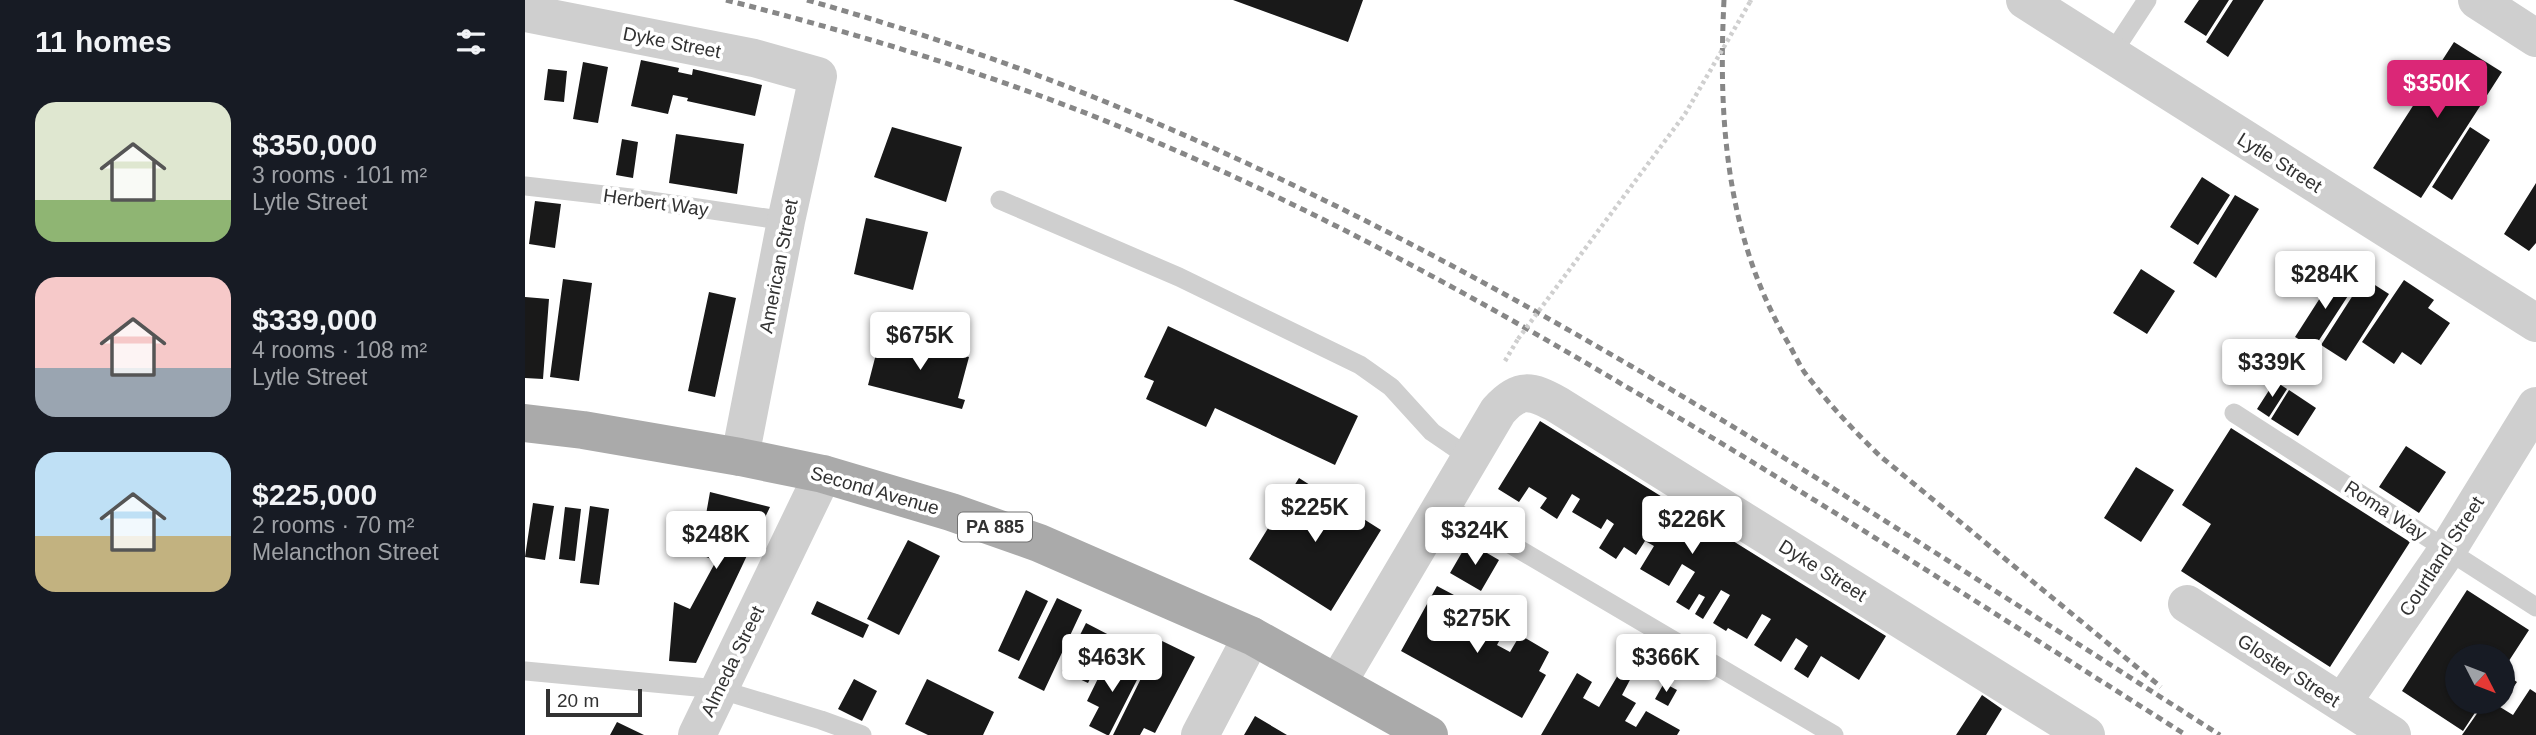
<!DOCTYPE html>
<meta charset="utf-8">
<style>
:root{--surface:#171b24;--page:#242831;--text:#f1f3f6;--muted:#9ea1a6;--accent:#db2777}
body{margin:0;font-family:Arial,sans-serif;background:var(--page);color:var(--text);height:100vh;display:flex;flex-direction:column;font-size:26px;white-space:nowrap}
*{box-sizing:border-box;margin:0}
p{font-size:23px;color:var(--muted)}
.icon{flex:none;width:38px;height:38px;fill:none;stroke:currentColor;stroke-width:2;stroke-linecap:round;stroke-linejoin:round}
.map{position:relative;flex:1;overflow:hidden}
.panel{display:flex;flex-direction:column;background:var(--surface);width:525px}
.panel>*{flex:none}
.needle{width:46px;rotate:132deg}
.buttons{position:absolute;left:1920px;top:644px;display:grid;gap:14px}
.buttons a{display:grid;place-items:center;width:70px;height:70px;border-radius:50%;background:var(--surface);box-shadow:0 2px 5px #0004;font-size:35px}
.scale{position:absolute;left:21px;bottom:18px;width:96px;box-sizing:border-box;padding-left:7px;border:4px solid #323232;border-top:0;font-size:19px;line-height:24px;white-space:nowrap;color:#323232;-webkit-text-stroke:5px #fff;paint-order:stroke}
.price{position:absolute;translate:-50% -60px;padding:0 16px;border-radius:7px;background:#fff;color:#222;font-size:23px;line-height:46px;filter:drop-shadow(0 2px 4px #0008)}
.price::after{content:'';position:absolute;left:50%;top:42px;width:21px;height:16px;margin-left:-10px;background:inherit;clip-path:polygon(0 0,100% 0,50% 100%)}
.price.current{background:var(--accent);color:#fff}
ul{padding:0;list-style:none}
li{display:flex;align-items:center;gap:21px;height:175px;padding:0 35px}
li span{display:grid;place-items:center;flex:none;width:196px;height:140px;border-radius:21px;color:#555}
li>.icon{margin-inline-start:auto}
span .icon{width:84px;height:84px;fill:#fffc;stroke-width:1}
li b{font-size:30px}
h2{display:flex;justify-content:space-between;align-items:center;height:84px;padding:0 35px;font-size:30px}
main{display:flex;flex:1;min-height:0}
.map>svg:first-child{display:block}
.building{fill:#191919}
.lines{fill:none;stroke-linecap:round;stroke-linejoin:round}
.path{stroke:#cfcfcf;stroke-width:4.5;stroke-dasharray:3.5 3.5;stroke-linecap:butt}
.service{stroke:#cfcfcf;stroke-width:19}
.minor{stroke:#cfcfcf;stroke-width:38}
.primary{stroke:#aaa;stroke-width:38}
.rail{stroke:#878787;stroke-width:5;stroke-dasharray:7 5;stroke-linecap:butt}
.path-bridge{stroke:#cfcfcf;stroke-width:4.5;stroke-dasharray:3.5 3.5;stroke-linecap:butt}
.labels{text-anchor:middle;stroke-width:7;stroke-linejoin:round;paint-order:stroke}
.shield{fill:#fff;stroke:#707070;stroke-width:2}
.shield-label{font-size:18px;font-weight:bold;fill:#323232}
.street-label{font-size:19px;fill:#323232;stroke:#fff}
</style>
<main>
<section class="panel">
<h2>11 homes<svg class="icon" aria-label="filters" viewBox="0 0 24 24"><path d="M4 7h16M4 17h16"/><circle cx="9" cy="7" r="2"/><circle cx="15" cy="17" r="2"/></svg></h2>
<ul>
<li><span style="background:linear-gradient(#dfe7d0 70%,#8fb573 0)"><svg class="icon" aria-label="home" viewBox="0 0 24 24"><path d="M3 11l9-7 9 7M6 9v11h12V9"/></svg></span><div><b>$350,000</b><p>3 rooms · 101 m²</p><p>Lytle Street</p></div></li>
<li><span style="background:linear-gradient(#f6c9c9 65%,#9aa5b1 0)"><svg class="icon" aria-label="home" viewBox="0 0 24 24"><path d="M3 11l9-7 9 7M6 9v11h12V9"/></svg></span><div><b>$339,000</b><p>4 rooms · 108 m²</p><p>Lytle Street</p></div></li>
<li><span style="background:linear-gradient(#bfe0f5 60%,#c2b280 0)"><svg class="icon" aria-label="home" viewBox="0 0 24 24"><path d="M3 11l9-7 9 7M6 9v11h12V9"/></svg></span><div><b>$225,000</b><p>2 rooms · 70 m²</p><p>Melancthon Street</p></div></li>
</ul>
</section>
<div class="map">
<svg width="2011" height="735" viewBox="0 0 2011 735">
<rect width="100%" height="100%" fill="#fff"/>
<path class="building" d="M708,0H838L823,42Z
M1674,0H1704L1681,36L1659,22Z
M1708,0H1739L1703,57L1681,42Z
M1929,42L1977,72L1896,198L1848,168Z
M116,60L154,68L153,72L167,75L168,69L237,85L230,116L162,101L163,98L148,95L143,114L106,106Z
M58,62L83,67L73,123L48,119Z
M23,69L42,71L39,102L19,100Z
M367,127L437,147L421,202L349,177Z
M1945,127L1965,140L1927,200L1907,187Z
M151,134L219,144L212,194L144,183Z
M97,139L113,142L108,178L91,175Z
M1677,177L1705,195L1673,245L1645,227Z
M2011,183V243L2004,251L1979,234Z
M1710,195L1734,209L1691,278L1668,263Z
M10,201L36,204L30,248L4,244Z
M341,218L403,232L388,290L329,274Z
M1616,269L1650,291L1622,334L1588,313Z
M1811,273L1830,285L1789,348L1770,337Z
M1839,278L1864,294L1821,361L1796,345Z
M38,279L67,283L54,381L25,377Z
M1879,280L1909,300L1903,308L1925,323L1896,365L1877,352L1869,364L1837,342Z
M184,292L211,298L190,397L163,391Z
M0,297L24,299L18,379L0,378Z
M643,326L833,416L810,465L690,408L681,427L621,399L629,381L619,377Z
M359,335L444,357L433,398L440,400L437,409L343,385L351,354L355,355Z
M1750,381L1762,389L1744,417L1732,409Z
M1764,390L1791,408L1773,436L1746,419Z
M1015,421L1361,636L1334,680L1296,656L1283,678L1269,669L1283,646L1271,638L1256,662L1229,645L1246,619L1237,614L1222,639L1203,628L1201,631L1188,623L1205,595L1196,590L1178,619L1170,614L1180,597L1174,594L1164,610L1151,602L1170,572L1157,564L1144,586L1115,569L1129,546L1120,541L1111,555L1099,547L1091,559L1074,548L1089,524L1082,519L1076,529L1047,512L1055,499L1047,494L1032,519L1015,508L1022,498L1004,487L994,502L973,489Z
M1706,428L1885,542L1805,667L1656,571L1686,524L1657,505Z
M1881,446L1921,472L1894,513L1854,487Z
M1611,467L1649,490L1616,542L1579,518Z
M774,478L856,530L806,611L724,559Z
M185,492L245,507L171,663L144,661L149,602L165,609L191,561L174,554Z
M8,503L29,506L20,560L0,557Z
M65,506L84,509L74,585L55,583Z
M40,507L56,509L50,561L34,559Z
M383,540L415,556L374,635L342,619Z
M943,542L974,560L956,591L925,573Z
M912,586L929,595L918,614L944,628L953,610L982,626L972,645L985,652L995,635L1024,652L1014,671L1021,675L997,718L876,651Z
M501,590L523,601L494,661L473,651Z
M1942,590L2004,630L1978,670V656H1932V702H1957L1938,731L1877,691Z
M532,598L557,610L519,691L493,678Z
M292,601L344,625L338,638L286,614Z
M561,623L586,636L563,683L537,671Z
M635,640L670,657L630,733L619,728L615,735H588Z
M584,656L616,672L584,735H582L564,726L574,707L562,701Z
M1096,670L1107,676L1097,695L1111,703L1100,721L1111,727L1121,711L1155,730L1152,735H1016L1052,673L1067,682L1058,698L1074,707Z
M1979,673L1992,682L1975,707L1988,715L2005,689L2011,693V735H1937L1960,702H1978Z
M329,679L352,691L337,721L313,709Z
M402,679L469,712L458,735H403L380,724Z
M1139,683L1152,690L1143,706L1130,699Z
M1457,695L1477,709L1461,735H1431Z
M730,716L762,735H719Z
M92,722L119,735H85Z"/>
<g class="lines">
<path class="path" d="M1225,2L1226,0
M980,361L993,339"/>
<path class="service" d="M1586,55L1622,0
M0,186L106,198L261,221
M475,200L654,277L835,365L866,387L907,432L945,458
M1709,413L2011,607
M917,504L1309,735
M0,671L193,689L296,720L337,735"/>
<path class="minor" d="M1500,0L2011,323
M1952,0L2011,38
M0,13L229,58L293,76L261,221L215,457
M1662,604L1867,735
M813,682L973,411C994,387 1006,390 1033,405L1561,735
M1817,703L1923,549L2011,406
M172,735L298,474
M675,735L727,636"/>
<path class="primary" d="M0,423L58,430L215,457L298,474L426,512L514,543L727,636L904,735"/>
<path class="rail" d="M201,0C334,34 466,74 593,126C769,198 937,289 1100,386C1290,497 1475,617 1661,735
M282,0C380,28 477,60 571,98C971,259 1333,504 1695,735
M1199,0C1193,120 1201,235 1262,341C1268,351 1273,363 1280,373C1303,403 1328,430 1355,456L1636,687"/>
<path class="path-bridge" d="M993,339L1160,114L1225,2"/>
</g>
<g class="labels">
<rect class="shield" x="433" y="512.5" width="74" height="29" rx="5"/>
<g class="shield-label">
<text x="470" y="533">PA 885</text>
</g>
<g class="street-label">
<text transform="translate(147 42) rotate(11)" y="7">Dyke Street</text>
<text transform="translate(1755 162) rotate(32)" y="7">Lytle Street</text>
<text transform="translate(131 202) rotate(8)" y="7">Herbert Way</text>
<text transform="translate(253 266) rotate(-79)" y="7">American Street</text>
<text transform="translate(350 490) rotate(16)" y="7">Second Avenue</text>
<text transform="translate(1861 510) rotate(33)" y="7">Roma Way</text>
<text transform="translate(1916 556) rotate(-57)" y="7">Courtland Street</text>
<text transform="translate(1298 570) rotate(32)" y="7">Dyke Street</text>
<text transform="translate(207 661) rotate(-64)" y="7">Almeda Street</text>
<text transform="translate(1764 670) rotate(33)" y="7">Gloster Street</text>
</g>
</g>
</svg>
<div class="buttons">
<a><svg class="needle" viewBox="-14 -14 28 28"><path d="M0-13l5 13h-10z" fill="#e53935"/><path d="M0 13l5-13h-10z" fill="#9ea1a6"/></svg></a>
</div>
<div class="scale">20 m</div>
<b class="price current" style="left:1912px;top:120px">$350K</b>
<b class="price" style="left:1800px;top:311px">$284K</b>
<b class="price" style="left:395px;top:372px">$675K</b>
<b class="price" style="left:1747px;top:399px">$339K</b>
<b class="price" style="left:790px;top:544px">$225K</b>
<b class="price" style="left:1167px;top:556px">$226K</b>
<b class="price" style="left:950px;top:567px">$324K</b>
<b class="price" style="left:191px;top:571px">$248K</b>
<b class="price" style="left:952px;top:655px">$275K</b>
<b class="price" style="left:587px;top:694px">$463K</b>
<b class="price" style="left:1141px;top:694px">$366K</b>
</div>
</main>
